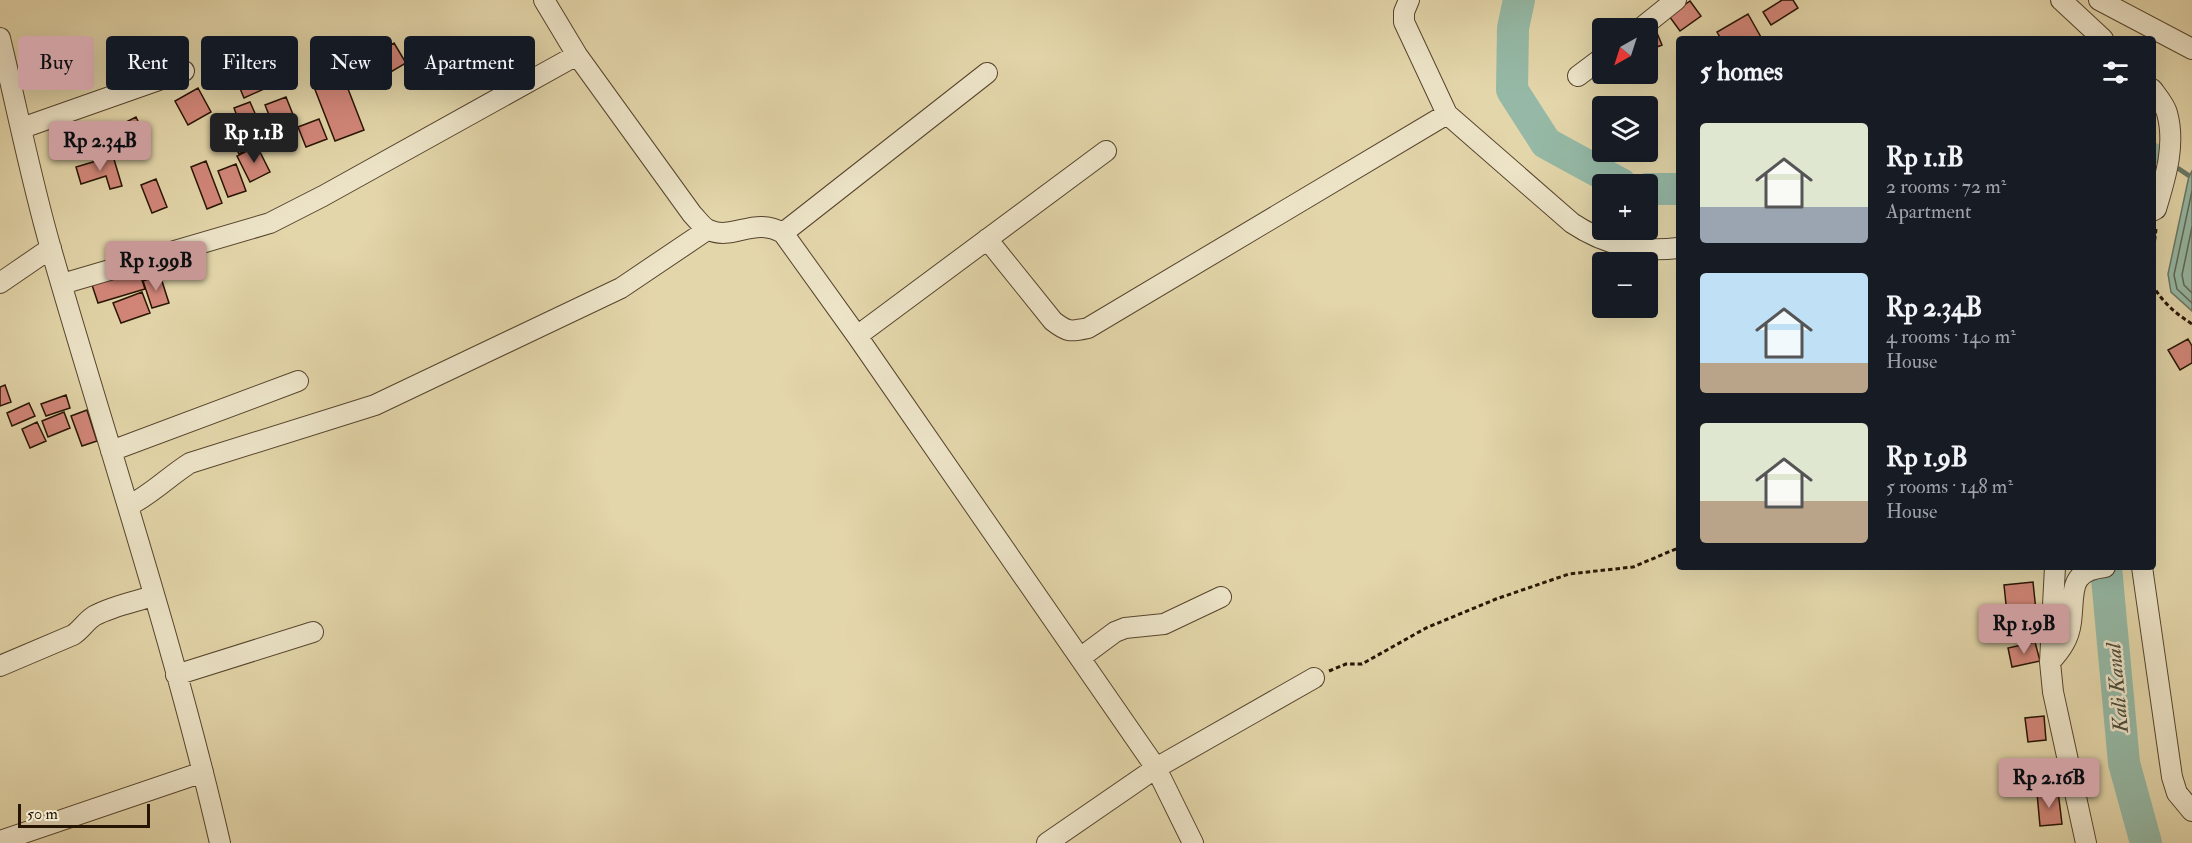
<!DOCTYPE html>
<meta charset="utf-8">
<style>
:root{--surface:#171b24;--page:#242831;--text:#f1f3f6;--muted:#9ea1a6;--accent:#c59692}
body{margin:0;font-family:"IM FELL Double Pica",serif;background:var(--page);color:var(--text);height:100vh;display:flex;flex-direction:column;font-size:22px;white-space:nowrap}
*{box-sizing:border-box;margin:0}
p{font-size:20px;color:var(--muted)}
.icon{flex:none;width:33px;height:33px;fill:none;stroke:currentColor;stroke-width:2;stroke-linecap:round;stroke-linejoin:round}
.map{position:relative;flex:1;overflow:hidden}
.sheet{position:absolute;left:1676px;top:36px;width:480px;height:534px;display:flex;flex-direction:column;background:var(--surface);border-radius:6px;box-shadow:0 6px 24px #0002}
.sheet>*{flex:none}
.banner{position:absolute;left:18px;top:36px;width:570px;height:54px;display:flex;gap:12px}
.needle{width:39px;rotate:219deg}
.fabs{position:absolute;left:1592px;top:18px;display:grid;gap:12px}
.fabs a{display:grid;place-items:center;width:66px;height:66px;border-radius:6px;background:var(--surface);box-shadow:0 6px 24px #0002;font-size:30px}
.scale{position:absolute;left:18px;bottom:15px;width:132px;box-sizing:border-box;padding-left:6px;border:3px solid #271503;border-top:0;font-size:16px;line-height:21px;white-space:nowrap;color:#271503;-webkit-text-stroke:4px #ede4c8;paint-order:stroke}
.price{position:absolute;translate:-50% -51px;padding:0 14px;border-radius:6px;background:var(--accent);color:#111;font-size:20px;line-height:39px;filter:drop-shadow(0 2px 3px #0008)}
.price::after{content:'';position:absolute;left:50%;top:36px;width:18px;height:14px;margin-left:-9px;background:inherit;clip-path:polygon(0 0,100% 0,50% 100%)}
.price.current{background:#222;color:#fff}
ul{padding:0;list-style:none}
li{display:flex;align-items:center;gap:18px;height:150px;padding:0 24px}
li span{display:grid;place-items:center;flex:none;width:168px;height:120px;border-radius:6px;color:#555}
li>.icon{margin-inline-start:auto}
span .icon{width:72px;height:72px;fill:#fffc;stroke-width:1}
li b{font-size:26px}
h2{display:flex;justify-content:space-between;align-items:center;height:72px;padding:0 24px;font-size:26px}
.tag{padding:0 21px;border-radius:6px;background:var(--surface);box-shadow:0 6px 24px #0002;font-size:21px;line-height:54px}
.tag.current{background:var(--accent);color:#111}
.map>svg:first-child{display:block}
.water{fill:#95b9a6;stroke:#697765;stroke-width:1.5}
.lines{fill:none;stroke-linecap:round;stroke-linejoin:round}
.shore{stroke:#5e6754;stroke-width:1.5}
.stream{stroke:#697765;stroke-width:5}
.canal{stroke:#95b9a6;stroke-width:18}
.river{stroke:#95b9a6;stroke-width:32}
.building{fill:#d3877a;stroke:#271503;stroke-width:1.5}
.minor-casing{stroke:#56452d;stroke-width:22}
.path{stroke:#271503;stroke-width:3;stroke-dasharray:4.5 3;stroke-linecap:butt}
.minor{stroke:#ede4c8;stroke-width:20}
.labels{text-anchor:middle;stroke-width:5;stroke-linejoin:round;paint-order:stroke}
.water-label{font-size:21px;font-style:italic;fill:#4e4e3c;stroke:#ede4c8}
</style>
<div class="map">
<svg width="2192" height="843" viewBox="0 0 2192 843">
<rect width="100%" height="100%" fill="#e3d6aa"/>
<filter id="stains"><feTurbulence type="fractalNoise" baseFrequency=".00333" numOctaves="4"/><feColorMatrix values="0 0 0 0 .2 0 0 0 0 .09 0 0 0 0 .02 0 0 0 .5 -.17"/></filter>
<radialGradient id="worn" r=".72"><stop offset=".6" stop-color="#630" stop-opacity="0"/><stop offset="1" stop-color="#630" stop-opacity=".3"/></radialGradient>
<path class="water" d="M2192,171V311L2171,292L2168,274L2189,176Z"/>
<g class="lines">
<path class="shore" d="M2192,191L2174,275L2177,289L2192,303
M2192,227L2182,275L2184,285L2192,293"/>
<path class="stream" d="M2179,169L2188,175"/>
<path class="canal" d="M2152,151L2160,155"/>
<path class="river" d="M1519,0L1513,28L1512,90L1546,143L1621,184
M1647,189H1678
M2106,567L2124,763L2146,843"/>
</g>
<path class="building" d="M1782,0H1793L1798,8L1771,25L1763,12Z
M1690,1L1701,16L1680,31L1669,16Z
M1748,14L1762,39H1721L1717,32Z
M1655,28L1662,45L1647,51V31Z
M394,43L406,63L372,83L360,63Z
M258,69L266,88L244,98L236,79Z
M343,76L364,130L335,141L314,87Z
M198,88L211,112L188,125L175,101Z
M286,97L296,122L275,130L265,105Z
M250,102L258,120L241,127L234,108Z
M136,117L149,144L124,155L112,129Z
M319,119L327,139L306,147L298,127Z
M247,126L256,145L239,154L229,134Z
M257,146L270,172L250,182L237,156Z
M113,156L122,186L110,189L106,176L81,184L76,167Z
M206,161L222,203L207,209L191,167Z
M236,164L246,191L228,197L218,171Z
M156,179L167,207L152,213L141,185Z
M137,265L145,289L98,303L90,279Z
M160,275L169,303L152,308L143,281Z
M142,292L150,313L121,323L113,303Z
M2188,339L2192,346V363L2180,370L2168,350Z
M5,385L11,402L0,406V387Z
M66,395L70,408L46,416L41,404Z
M29,403L35,416L12,426L7,413Z
M87,410L97,441L82,446L71,416Z
M64,412L70,428L48,437L42,421Z
M37,422L46,441L30,448L22,429Z
M2033,582L2036,611L2007,614L2004,585Z
M2038,622L2039,632L2012,637L2010,627Z
M2035,642L2040,661L2012,667L2008,648Z
M2044,716L2046,740L2028,742L2025,718Z
M2053,772L2054,792L2033,793L2032,773Z
M2058,791L2062,824L2040,826L2037,793Z"/>
<g class="lines">
<g class="minor-casing">
<path id="minor" d="M544,0L577,55L692,214C697,219 703,228 709,230C733,241 754,216 783,233L857,336L1156,768L1193,843
M1409,0L1404,12V22L1447,114
M2061,0L2103,39
M2099,0L2192,49
M1641,28L1676,0
M0,38C17,108 31,180 51,249C108,447 174,643 220,843
M1578,76L1602,58
M2152,89C2157,96 2165,105 2167,113C2176,145 2165,179 2156,209L2152,211
M22,128L184,71
M783,233L987,73
M987,239L1053,321C1067,332 1070,332 1088,328L1447,114L1572,223C1605,245 1639,253 1678,248
M0,283L51,248
M62,284L270,223L323,196L577,55
M857,336L1106,151
M111,451L298,381
M128,506C151,495 169,476 190,463L375,405L621,288L707,230
M2055,567L2050,662L2053,692L2086,843
M2142,567L2172,777L2177,793L2192,811
M1080,658L1115,632L1125,628L1164,624L1221,597
M2050,662C2061,650 2069,639 2071,622C2075,593 2067,571 2105,567
M0,666L73,635C81,630 86,621 94,616C112,606 134,602 153,596
M176,675L313,632
M0,841L203,772
M1047,843L1156,768L1314,678"/>
</g>
<path class="path" d="M2152,263L2156,229
M2152,284C2162,302 2175,313 2192,324
M1329,671L1346,664H1362L1426,628L1496,599L1569,574L1633,567L1678,548"/>
<use href="#minor" class="minor"/>
</g>
<g class="labels">
<g class="water-label">
<text transform="translate(2117 688) rotate(-95)" y="7">Kali Kanal</text>
</g>
</g>
<rect width="100%" height="100%" filter="url(#stains)"/>
<rect width="100%" height="100%" fill="url(#worn)"/>
</svg>
<div class="fabs">
<a><svg class="needle" viewBox="-14 -14 28 28"><path d="M0-13l5 13h-10z" fill="#e53935"/><path d="M0 13l5-13h-10z" fill="#9ea1a6"/></svg></a>
<a><svg class="icon" aria-label="layers" viewBox="0 0 24 24"><path d="M12 4l9 5-9 5-9-5zM3 14l9 5 9-5"/></svg></a>
<a>+</a>
<a>−</a>
</div>
<div class="scale">50 m</div>
<b class="price current" style="left:254px;top:164px">Rp 1.1B</b>
<b class="price" style="left:100px;top:172px">Rp 2.34B</b>
<b class="price" style="left:156px;top:292px">Rp 1.99B</b>
<b class="price" style="left:2024px;top:655px">Rp 1.9B</b>
<b class="price" style="left:2049px;top:809px">Rp 2.16B</b>
<div class="banner">
<a class="tag current">Buy</a>
<a class="tag">Rent</a>
<a class="tag">Filters</a>
<a class="tag">New</a>
<a class="tag">Apartment</a>
</div>
<section class="sheet">
<h2>5 homes<svg class="icon" aria-label="filters" viewBox="0 0 24 24"><path d="M4 7h16M4 17h16"/><circle cx="9" cy="7" r="2"/><circle cx="15" cy="17" r="2"/></svg></h2>
<ul>
<li><span style="background:linear-gradient(#dfe7d0 70%,#9aa5b1 0)"><svg class="icon" aria-label="home" viewBox="0 0 24 24"><path d="M3 11l9-7 9 7M6 9v11h12V9"/></svg></span><div><b>Rp 1.1B</b><p>2 rooms · 72 m²</p><p>Apartment</p></div></li>
<li><span style="background:linear-gradient(#bfe0f5 75%,#b9a48a 0)"><svg class="icon" aria-label="home" viewBox="0 0 24 24"><path d="M3 11l9-7 9 7M6 9v11h12V9"/></svg></span><div><b>Rp 2.34B</b><p>4 rooms · 140 m²</p><p>House</p></div></li>
<li><span style="background:linear-gradient(#dfe7d0 65%,#b9a48a 0)"><svg class="icon" aria-label="home" viewBox="0 0 24 24"><path d="M3 11l9-7 9 7M6 9v11h12V9"/></svg></span><div><b>Rp 1.9B</b><p>5 rooms · 148 m²</p><p>House</p></div></li>
</ul>
</section>
</div>
